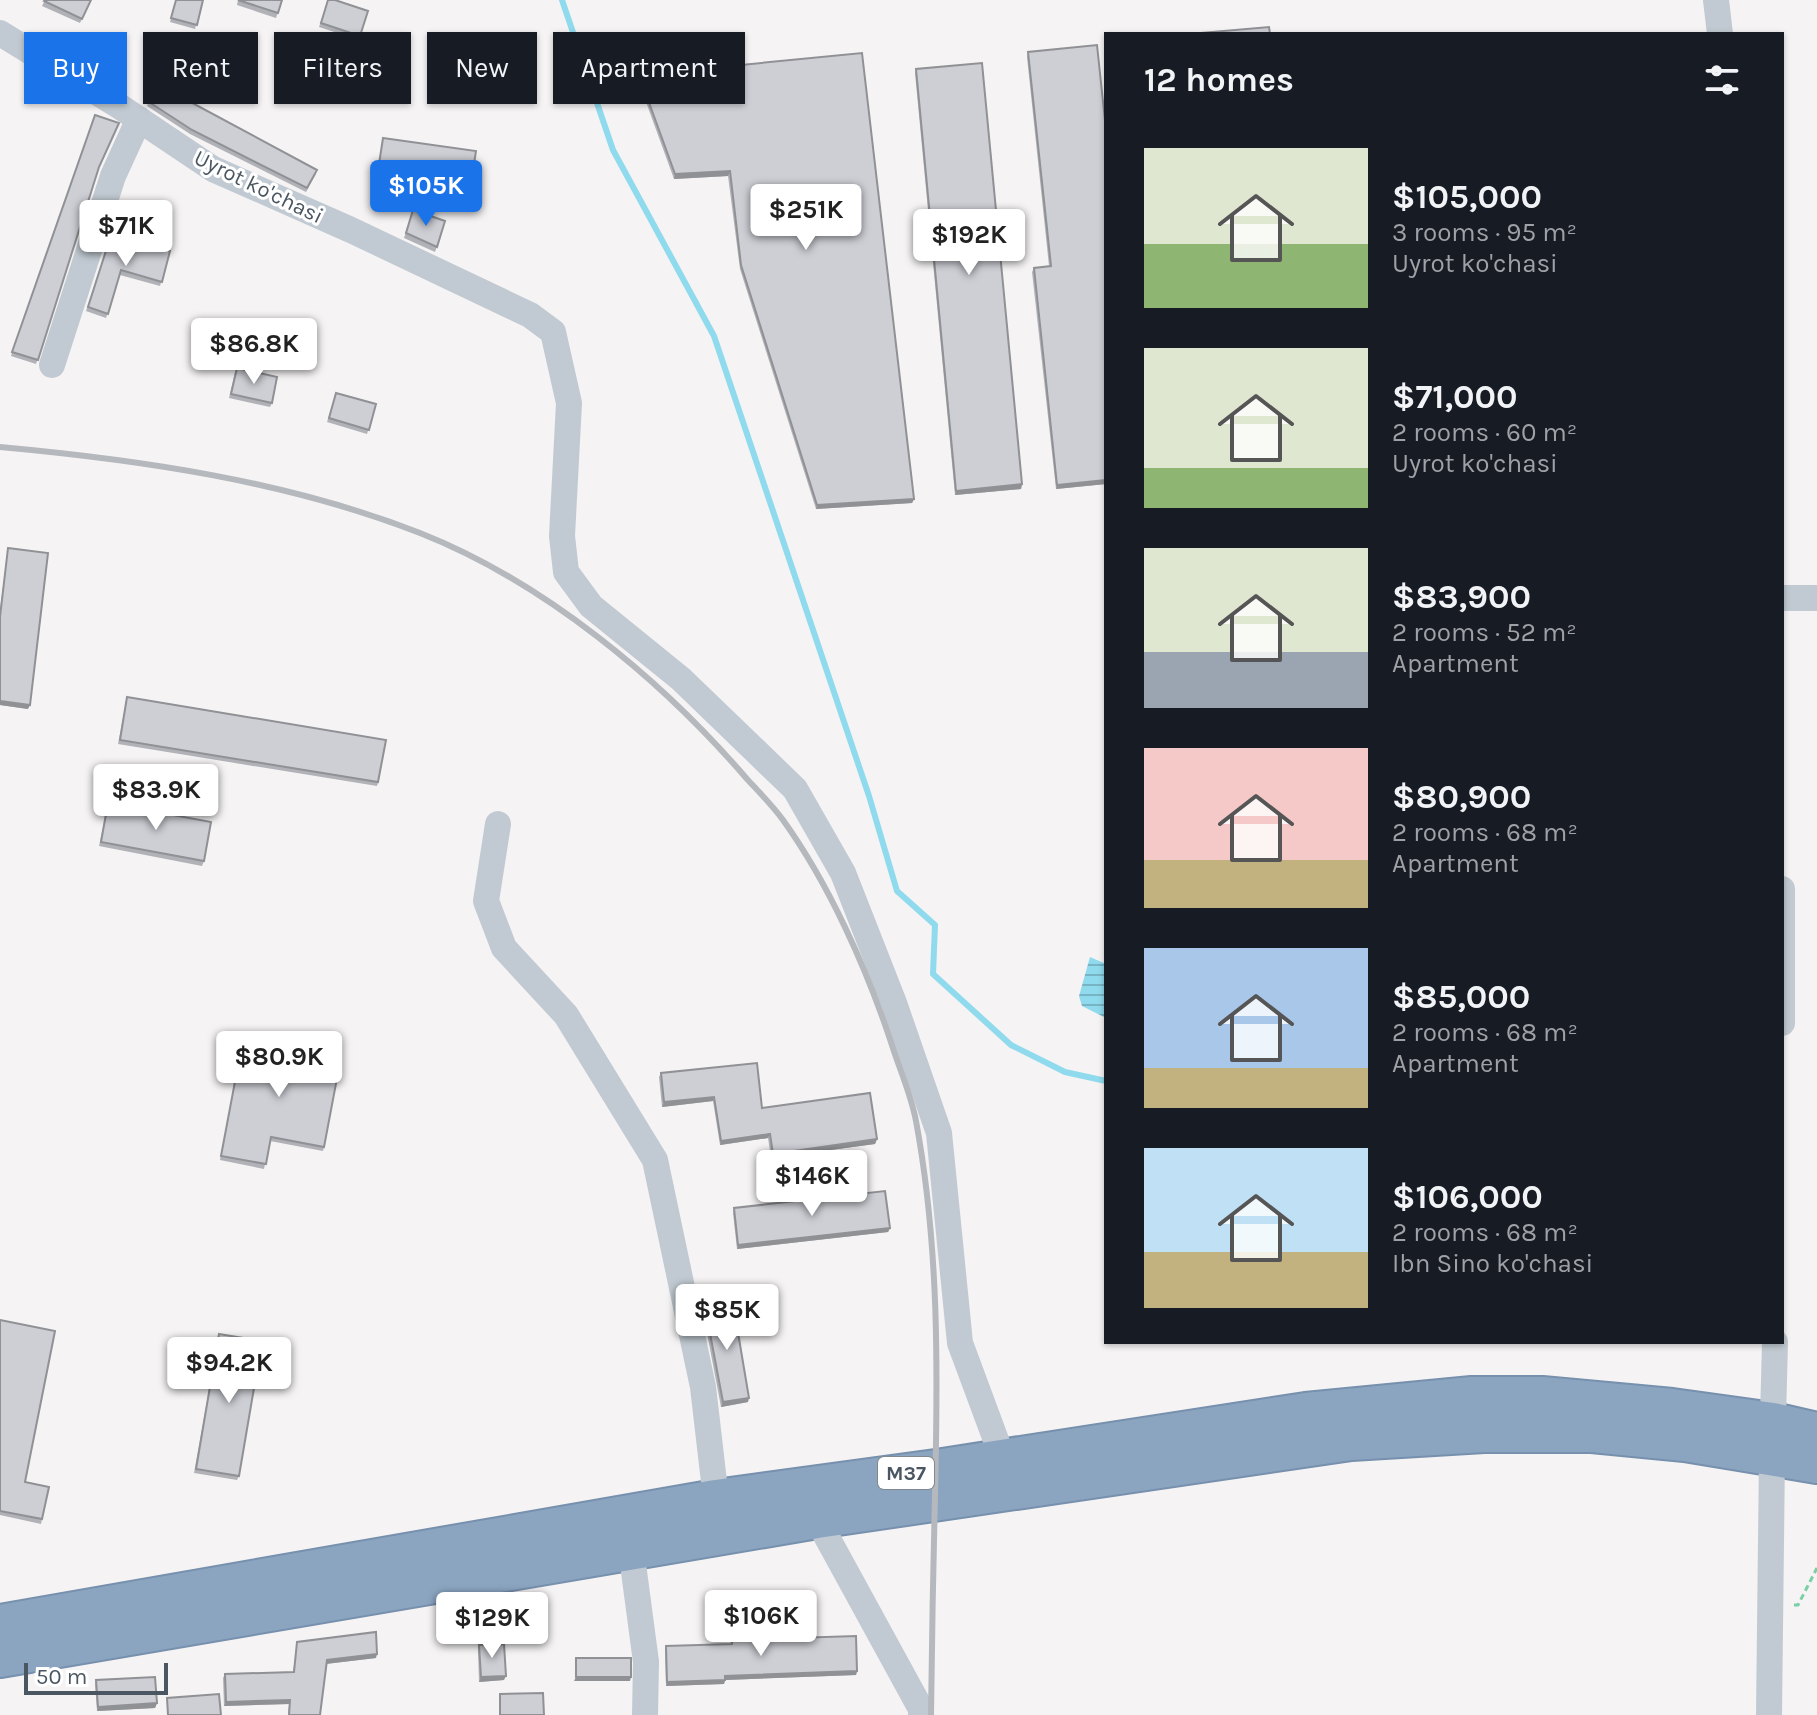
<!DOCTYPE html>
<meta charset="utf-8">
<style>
:root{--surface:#171b24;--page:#242831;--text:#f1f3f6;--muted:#9ea1a6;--accent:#1a73e8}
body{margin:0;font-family:Karla,sans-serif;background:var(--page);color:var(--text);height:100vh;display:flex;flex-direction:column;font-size:30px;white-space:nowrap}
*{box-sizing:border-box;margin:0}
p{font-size:26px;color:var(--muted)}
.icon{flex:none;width:44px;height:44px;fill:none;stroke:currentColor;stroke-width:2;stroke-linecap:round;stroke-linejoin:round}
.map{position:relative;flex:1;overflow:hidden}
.panel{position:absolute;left:1104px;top:32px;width:680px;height:1312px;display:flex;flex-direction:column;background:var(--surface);border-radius:0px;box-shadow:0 2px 6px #0004}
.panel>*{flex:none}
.banner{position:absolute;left:24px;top:32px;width:760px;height:72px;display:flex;gap:16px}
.scale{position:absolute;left:24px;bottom:20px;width:144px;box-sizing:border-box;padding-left:8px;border:4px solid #4a5661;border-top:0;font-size:22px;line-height:28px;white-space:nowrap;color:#4a5661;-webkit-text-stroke:6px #fff;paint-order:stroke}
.price{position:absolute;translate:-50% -68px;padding:0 18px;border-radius:8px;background:#fff;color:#222;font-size:26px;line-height:52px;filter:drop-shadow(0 2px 4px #0008)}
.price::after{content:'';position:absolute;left:50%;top:48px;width:24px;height:18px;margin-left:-12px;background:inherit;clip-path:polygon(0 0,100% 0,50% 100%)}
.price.selected{background:var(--accent);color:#fff}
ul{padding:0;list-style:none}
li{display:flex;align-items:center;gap:24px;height:200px;padding:0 40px}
li span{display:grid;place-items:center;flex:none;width:224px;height:160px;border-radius:0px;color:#555}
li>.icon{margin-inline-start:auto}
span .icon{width:96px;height:96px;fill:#fffc;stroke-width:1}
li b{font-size:34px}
h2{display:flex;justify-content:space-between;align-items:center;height:96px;padding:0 40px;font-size:34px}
.chip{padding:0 28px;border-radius:0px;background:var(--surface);box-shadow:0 2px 6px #0004;font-size:28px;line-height:72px}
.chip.selected{background:var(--accent);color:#fff}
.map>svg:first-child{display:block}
.water{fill:url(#water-rules)}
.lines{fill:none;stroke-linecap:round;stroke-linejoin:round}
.stream{stroke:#90daee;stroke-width:6}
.highway-casing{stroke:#7690ad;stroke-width:42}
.path{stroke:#7ad0a6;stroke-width:3;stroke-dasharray:6 4;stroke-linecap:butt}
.minor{stroke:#c1cad2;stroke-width:26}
.highway{stroke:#8ba5c1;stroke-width:38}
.rail{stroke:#b5b8bd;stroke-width:6}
.wall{fill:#b0b2b7}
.shaded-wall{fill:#909195}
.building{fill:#cdcfd5;stroke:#909195;stroke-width:2}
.labels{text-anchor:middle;stroke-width:6;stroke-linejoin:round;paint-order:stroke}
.shield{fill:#fff;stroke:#808990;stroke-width:2}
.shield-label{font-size:20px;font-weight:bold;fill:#4a5661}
.street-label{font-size:22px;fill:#4a5661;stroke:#fff}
</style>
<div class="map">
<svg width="1817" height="1715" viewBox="0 0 1817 1715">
<defs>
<pattern id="water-rules" width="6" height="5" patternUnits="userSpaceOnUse" patternTransform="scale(2)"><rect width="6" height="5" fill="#90daee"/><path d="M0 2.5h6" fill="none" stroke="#78b4c4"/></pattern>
</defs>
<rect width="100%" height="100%" fill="#f5f3f3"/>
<path class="water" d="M1090,957L1106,964V1018L1082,1006L1079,996Z"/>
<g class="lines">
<path class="stream" d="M562,0L613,150L714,336L869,796L897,891L935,925L933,974L1011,1045L1065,1072L1106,1081"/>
<g class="highway-casing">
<path id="highway" d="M0,1624L716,1499L936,1469L1306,1412L1472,1396H1542L1672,1408L1773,1422L1817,1432
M0,1658L817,1519L1351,1441L1484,1433H1592L1685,1442L1817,1464"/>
</g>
<path class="path" d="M1794,1605H1798L1817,1568"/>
<path class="minor" d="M1716,0L1720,34
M0,33L119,106L213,169L351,230L530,315L553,332L569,403L562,536L566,572L591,606L681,679L795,789L843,873L894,1003L939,1133L960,1343L1003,1459
M52,365L113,176L139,119
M1782,598H1817
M498,824L486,901L504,948L566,1015L655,1160L703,1387L716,1499
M1782,889V1023
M817,1519L921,1709V1715
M631,1549L646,1662L645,1715
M1769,1715L1772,1455L1775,1342"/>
<use href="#highway" class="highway"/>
<path class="rail" d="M0,447C142,460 287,481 420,533C544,582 661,679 747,779C759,792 773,806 783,820C829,884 866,967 891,1042C899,1068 911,1094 916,1121C939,1245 938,1369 935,1495C933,1568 932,1642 931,1715"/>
</g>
<path class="wall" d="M45,0H91L80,23L42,6Z
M176,0H203L195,29L170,22Z
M238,0H282L276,18L237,5Z
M328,0L368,11L359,40L319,27Z
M1028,52L1106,484L1056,489L1032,272L1034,268L1049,266L1027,57Z
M862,53L914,499L912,503L816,509L740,269L728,176L674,179L638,80L639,75Z
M916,69L1022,484L1021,489L955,495L915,73Z
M157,84L316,174L306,192L190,134L147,106Z
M95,115L98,170L36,364L11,356Z
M413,210L445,221L435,252L404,238Z
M111,235L170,251L160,286L120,275L106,318L86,311Z
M235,372L272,403L270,407L229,398Z
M336,393L376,404L367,434L327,422Z
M8,548L28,709L0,705V609Z
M127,697L378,782L377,786L118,744Z
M108,803L204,861L202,866L99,846Z
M243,1039L324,1147L323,1151L270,1141L264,1169L220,1160Z
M661,1073L762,1108L877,1139L875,1144L771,1158L768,1138L720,1145L713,1101L662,1107L659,1077Z
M734,1208L890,1228L888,1232L737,1249L733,1213Z
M705,1307L748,1402L721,1407L703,1312Z
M0,1320L25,1482L42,1519L41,1524L0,1515Z
M219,1334L239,1476L237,1480L194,1473Z
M732,1640L857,1671L856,1675L725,1680L724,1684L666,1686L665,1650L666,1646L730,1644Z
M297,1642L376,1658L326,1664L320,1715H288L289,1704L224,1706L223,1678L225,1674L293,1672Z
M479,1645L504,1680L479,1682L478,1650Z
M96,1680L157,1703L155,1708L97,1711L95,1684Z"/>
<path class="shaded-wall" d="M379,164L472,177L470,182L378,168Z
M730,171L728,176L674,179L675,174Z
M1106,480V484L1056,489L1057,485Z
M1022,484L1021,489L955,495L956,491Z
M914,499L912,503L816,509L817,505Z
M0,701L30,705L28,709L0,705Z
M714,1097L713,1101L662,1107L664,1102Z
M770,1134L768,1138L720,1145L721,1141Z
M877,1139L875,1144L771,1158L773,1154Z
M890,1228L888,1232L737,1249L738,1245Z
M749,1398L748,1402L721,1407L723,1402Z
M377,1654L376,1658L325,1664L327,1660Z
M857,1671L856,1675L725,1680L724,1684L666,1686L667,1682L725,1676Z
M506,1676L504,1680L479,1682L481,1677Z
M576,1677H631L630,1681H574Z
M290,1700L289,1704L224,1706L226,1702Z
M157,1703L155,1708L97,1711L98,1707Z"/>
<path class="building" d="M45,0H91L82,19L44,1Z
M176,0H203L197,25L171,18Z
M238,0H282L278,13Z
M328,0H335L368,11L360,36L321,23Z
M1269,27L1270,34H1189Z
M1097,45L1106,130V480L1057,485L1034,268L1051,266L1028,52Z
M862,53L914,499L817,505L741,265L730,171L675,174L639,75Z
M982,63L1022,484L956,491L916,69Z
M157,84L317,170L307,188L192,130L149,102Z
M95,115L119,123L99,167L38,360L12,352Z
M383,138L476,151L472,177L379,164Z
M413,210L445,221L437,247L406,233Z
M111,235L170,251L162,282L121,270L108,314L88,307Z
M237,368L277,377L272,403L231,394Z
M336,393L376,404L369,430L329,418Z
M8,548L48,553L30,705L0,701V617Z
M127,697L386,740L378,782L120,740Z
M108,803L211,822L204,861L101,842Z
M243,1039L341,1057L324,1147L271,1137L266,1164L221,1156Z
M757,1063L762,1108L870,1093L877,1139L773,1154L770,1134L721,1141L714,1097L664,1102L661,1073Z
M885,1191L890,1228L738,1245L734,1208Z
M733,1303L749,1398L723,1402L705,1307Z
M0,1320L55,1331L25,1482L49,1487L42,1519L0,1511Z
M219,1334L262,1341L239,1476L196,1469Z
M376,1632L377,1654L327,1660L320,1715H289L290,1700L226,1702L225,1674L294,1672L297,1642Z
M856,1636L857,1671L725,1676V1680L667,1682L666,1646L732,1644V1640Z
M504,1644L506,1676L481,1677L479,1645Z
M576,1658H631V1677H576Z
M155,1677L157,1703L98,1707L96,1680Z
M543,1693L544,1715H500V1694Z
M219,1694L221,1715H168L167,1698Z"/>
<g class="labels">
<rect class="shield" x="878" y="1457" width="56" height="32" rx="6"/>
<g class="shield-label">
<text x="906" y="1480">M37</text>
</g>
<g class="street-label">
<text transform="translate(259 186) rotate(26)" y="8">Uyrot ko'chasi</text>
</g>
</g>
</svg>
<div class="scale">50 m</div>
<b class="price selected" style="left:426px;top:228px">$105K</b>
<b class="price" style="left:806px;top:252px">$251K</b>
<b class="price" style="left:126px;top:268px">$71K</b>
<b class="price" style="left:969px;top:277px">$192K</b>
<b class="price" style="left:254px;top:386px">$86.8K</b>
<b class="price" style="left:156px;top:832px">$83.9K</b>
<b class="price" style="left:279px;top:1099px">$80.9K</b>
<b class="price" style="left:812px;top:1218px">$146K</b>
<b class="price" style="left:727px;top:1352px">$85K</b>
<b class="price" style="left:229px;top:1405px">$94.2K</b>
<b class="price" style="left:761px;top:1658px">$106K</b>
<b class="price" style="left:492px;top:1660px">$129K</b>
<div class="banner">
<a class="chip selected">Buy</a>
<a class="chip">Rent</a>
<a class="chip">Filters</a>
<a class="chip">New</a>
<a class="chip">Apartment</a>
</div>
<section class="panel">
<h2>12 homes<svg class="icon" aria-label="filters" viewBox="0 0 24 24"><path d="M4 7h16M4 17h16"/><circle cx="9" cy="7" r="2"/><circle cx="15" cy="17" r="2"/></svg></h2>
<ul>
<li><span style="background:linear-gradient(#dfe7d0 60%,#8fb573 0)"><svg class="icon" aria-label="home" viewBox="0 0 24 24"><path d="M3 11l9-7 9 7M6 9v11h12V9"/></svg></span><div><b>$105,000</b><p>3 rooms · 95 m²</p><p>Uyrot ko'chasi</p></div></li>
<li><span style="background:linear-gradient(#dfe7d0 75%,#8fb573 0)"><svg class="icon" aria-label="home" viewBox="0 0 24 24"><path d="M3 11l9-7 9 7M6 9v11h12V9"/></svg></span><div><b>$71,000</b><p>2 rooms · 60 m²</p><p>Uyrot ko'chasi</p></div></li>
<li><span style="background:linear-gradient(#dfe7d0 65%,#9aa5b1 0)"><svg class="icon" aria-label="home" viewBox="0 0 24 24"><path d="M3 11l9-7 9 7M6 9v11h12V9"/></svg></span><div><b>$83,900</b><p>2 rooms · 52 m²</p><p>Apartment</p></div></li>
<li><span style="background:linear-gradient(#f6c9c9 70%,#c2b280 0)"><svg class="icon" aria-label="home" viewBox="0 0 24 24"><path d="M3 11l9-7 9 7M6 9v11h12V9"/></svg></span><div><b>$80,900</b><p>2 rooms · 68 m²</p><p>Apartment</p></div></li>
<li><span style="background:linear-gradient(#a9c7e8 75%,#c2b280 0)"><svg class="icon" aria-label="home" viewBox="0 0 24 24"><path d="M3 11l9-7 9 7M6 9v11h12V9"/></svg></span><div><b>$85,000</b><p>2 rooms · 68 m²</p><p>Apartment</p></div></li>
<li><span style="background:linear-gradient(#bfe0f5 65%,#c2b280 0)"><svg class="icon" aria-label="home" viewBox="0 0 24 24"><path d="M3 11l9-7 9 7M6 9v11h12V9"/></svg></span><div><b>$106,000</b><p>2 rooms · 68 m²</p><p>Ibn Sino ko'chasi</p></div></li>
</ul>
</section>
</div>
